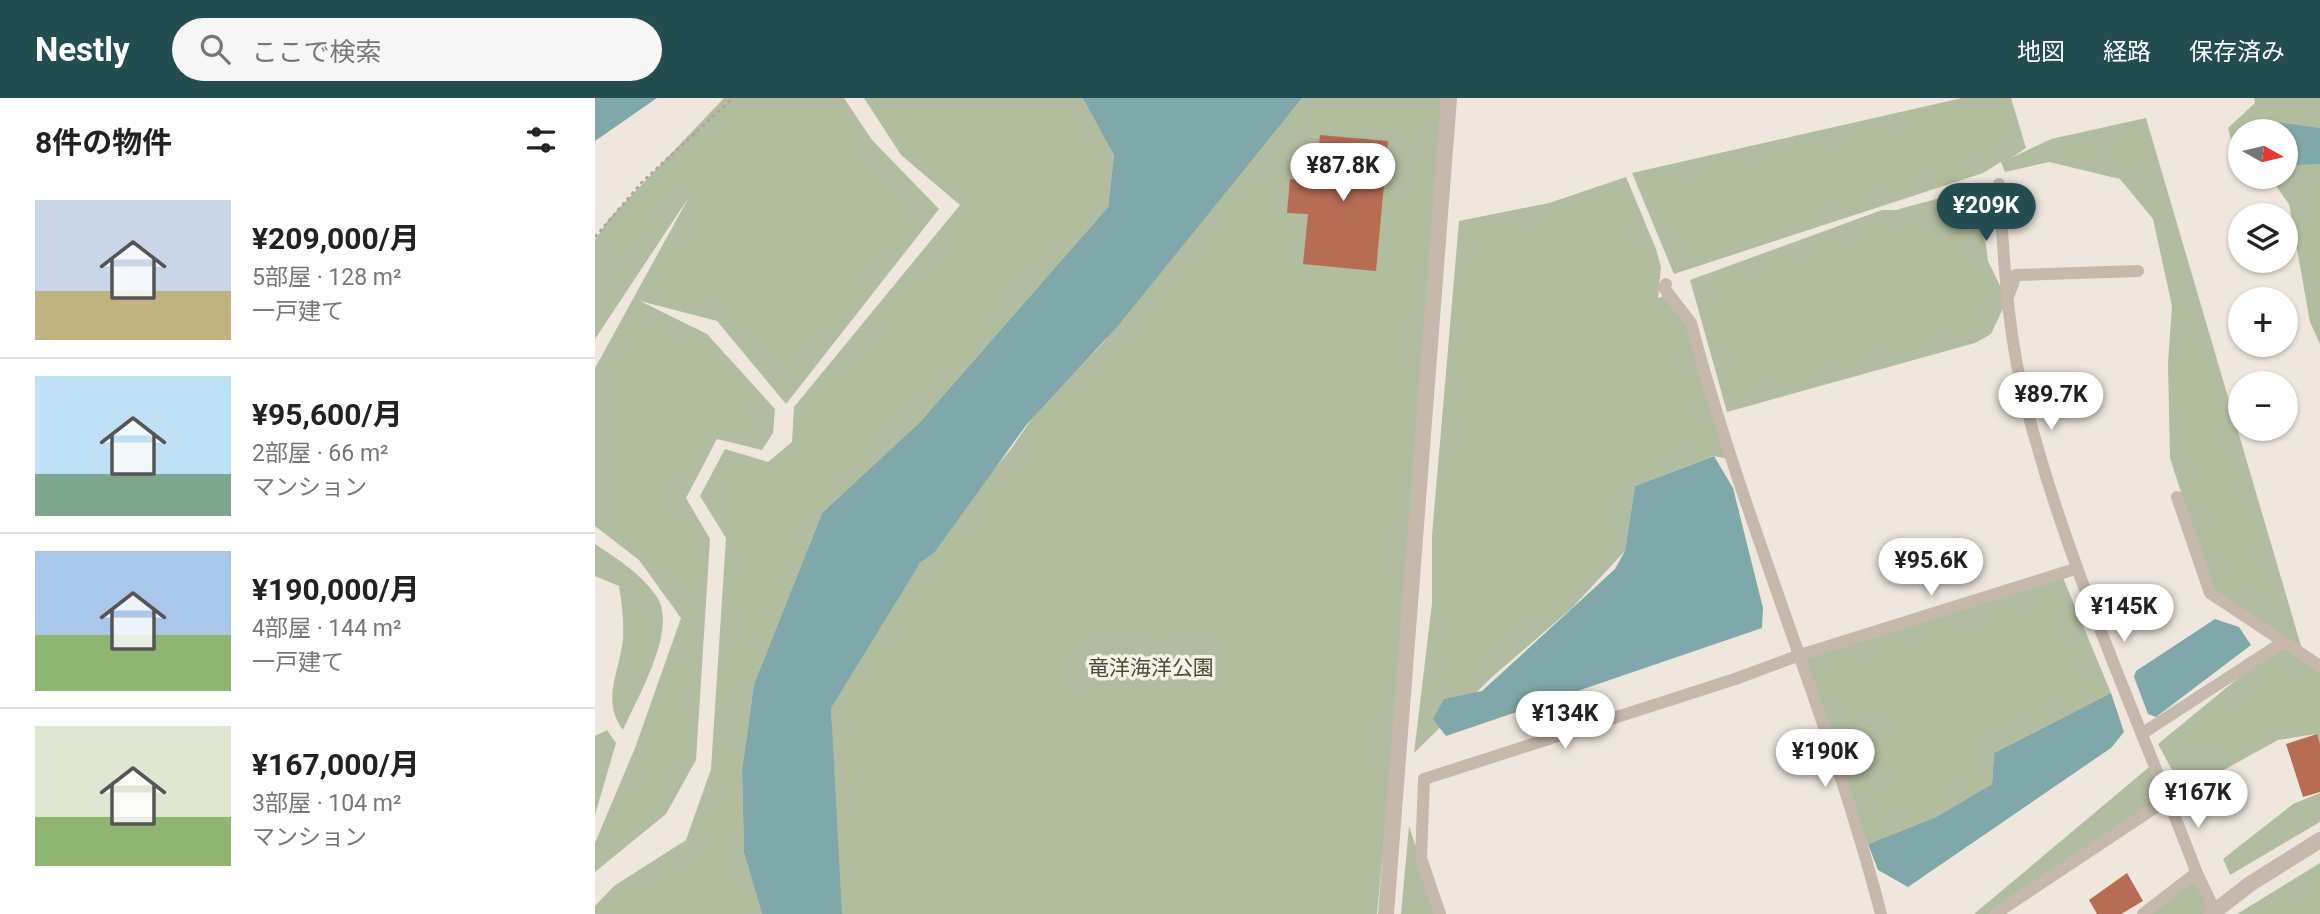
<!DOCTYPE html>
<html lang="ja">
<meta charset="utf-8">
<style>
:root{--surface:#fff;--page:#f6f6f6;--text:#222;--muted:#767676;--line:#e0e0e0;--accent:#244d51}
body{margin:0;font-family:Roboto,"Noto Sans JP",sans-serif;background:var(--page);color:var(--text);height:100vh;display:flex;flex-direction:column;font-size:26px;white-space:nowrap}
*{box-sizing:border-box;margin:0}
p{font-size:23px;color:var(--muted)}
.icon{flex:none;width:38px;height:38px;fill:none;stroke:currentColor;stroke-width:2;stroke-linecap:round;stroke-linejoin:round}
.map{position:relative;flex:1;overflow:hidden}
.details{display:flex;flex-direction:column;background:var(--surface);width:595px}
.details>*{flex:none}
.needle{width:46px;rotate:98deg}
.controls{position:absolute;left:1633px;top:21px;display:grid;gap:14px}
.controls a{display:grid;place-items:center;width:70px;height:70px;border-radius:50%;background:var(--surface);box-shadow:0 2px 5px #0004;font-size:35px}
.price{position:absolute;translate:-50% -60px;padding:0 16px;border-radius:24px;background:#fff;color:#222;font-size:23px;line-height:46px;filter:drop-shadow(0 2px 4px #0008)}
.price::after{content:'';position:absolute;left:50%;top:42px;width:21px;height:16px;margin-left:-10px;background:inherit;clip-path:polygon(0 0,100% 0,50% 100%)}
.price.on{background:var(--accent);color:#fff}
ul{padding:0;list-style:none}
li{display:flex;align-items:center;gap:21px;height:175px;padding:0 35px}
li+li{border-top:2px solid var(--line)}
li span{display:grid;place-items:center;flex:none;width:196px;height:140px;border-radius:0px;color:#555}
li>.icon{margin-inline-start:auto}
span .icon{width:84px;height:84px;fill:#fffc;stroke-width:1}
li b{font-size:30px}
h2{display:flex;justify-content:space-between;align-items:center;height:84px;padding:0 35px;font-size:30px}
header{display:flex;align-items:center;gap:42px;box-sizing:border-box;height:98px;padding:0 35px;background:var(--accent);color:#fff}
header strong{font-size:33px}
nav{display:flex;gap:38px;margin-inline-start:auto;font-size:24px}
.search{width:490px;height:63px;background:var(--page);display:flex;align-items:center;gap:18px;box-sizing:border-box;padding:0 24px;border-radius:38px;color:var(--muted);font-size:26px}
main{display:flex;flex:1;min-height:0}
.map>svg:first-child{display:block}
.green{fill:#b2bd9f}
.water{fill:#80a7a9}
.building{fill:#b76d54}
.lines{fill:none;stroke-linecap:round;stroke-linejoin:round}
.path{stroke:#b2a295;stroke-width:2.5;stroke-dasharray:3.5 3.5;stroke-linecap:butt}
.minor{stroke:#c6b8ab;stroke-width:12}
.tertiary{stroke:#c6b8ab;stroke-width:16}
.labels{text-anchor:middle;stroke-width:7;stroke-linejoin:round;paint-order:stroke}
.park-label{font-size:21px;fill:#445030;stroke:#f7f1e9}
</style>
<header>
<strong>Nestly</strong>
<div class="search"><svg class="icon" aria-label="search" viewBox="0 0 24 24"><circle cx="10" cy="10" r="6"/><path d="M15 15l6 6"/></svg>ここで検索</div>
<nav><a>地図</a><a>経路</a><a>保存済み</a></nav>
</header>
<main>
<section class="details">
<h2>8件の物件<svg class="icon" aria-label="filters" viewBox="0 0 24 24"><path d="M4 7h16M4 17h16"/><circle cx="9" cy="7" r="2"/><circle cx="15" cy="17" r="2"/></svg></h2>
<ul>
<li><span style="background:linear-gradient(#c9d6e8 65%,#c2b280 0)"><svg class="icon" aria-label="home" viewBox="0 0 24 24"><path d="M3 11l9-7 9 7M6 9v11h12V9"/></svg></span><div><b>¥209,000/月</b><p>5部屋 · 128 m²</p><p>一戸建て</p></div></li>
<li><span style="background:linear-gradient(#bfe0f5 70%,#7fa58c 0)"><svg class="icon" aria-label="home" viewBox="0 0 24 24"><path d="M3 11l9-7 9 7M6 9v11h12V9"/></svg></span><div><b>¥95,600/月</b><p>2部屋 · 66 m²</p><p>マンション</p></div></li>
<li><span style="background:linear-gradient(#a9c7e8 60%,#8fb573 0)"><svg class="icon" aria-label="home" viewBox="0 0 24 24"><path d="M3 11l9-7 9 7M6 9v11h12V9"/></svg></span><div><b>¥190,000/月</b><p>4部屋 · 144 m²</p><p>一戸建て</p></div></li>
<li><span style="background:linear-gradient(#dfe7d0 65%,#8fb573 0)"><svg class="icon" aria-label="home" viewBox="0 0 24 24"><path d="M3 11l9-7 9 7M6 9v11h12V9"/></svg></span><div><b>¥167,000/月</b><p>3部屋 · 104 m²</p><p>マンション</p></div></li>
</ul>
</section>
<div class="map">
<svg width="1725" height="816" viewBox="0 0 1725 816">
<rect width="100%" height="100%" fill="#efe7de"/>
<path class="green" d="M129,0H249L277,42L344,111L191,306L122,223L45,203L112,236L180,311L178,335L167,352L122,341L91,400L115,441L101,662L71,716L0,774V745L40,650L86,520L44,462L0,428V270L94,99L0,241V142L14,121Z
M269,0H494L519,57L513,109L325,324L227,415L159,586L147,672L149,755L167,816H0V808L19,788L91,742L116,671L131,440L105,398L130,351L173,364L197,344L199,309L365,107L306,57Z
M707,0H854L831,304L782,816H242L236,610L240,593L325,465L339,455L340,443L416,351L440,316L508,245L603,123Z
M1367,0H1416L1431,50L1416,60L1456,41L1551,20L1709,558L1725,569V646L1721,636L1683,642L1589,694L1563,646L1687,544L1620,500L1575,360L1573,265L1577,208L1558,121L1525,81L1454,64L1410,74L1406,64L1388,75L1079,176L1037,75Z
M1659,0H1725V246L1715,224L1694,106L1681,88L1646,79H1690V33H1645V76L1633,30L1660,5Z
M1031,79L1061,151L1066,169L1063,200L1074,196L1092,219L1140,362L1118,358L1040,388L1030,453L977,510L897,579L819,655L837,505V437L864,123L954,105Z
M1374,92L1389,132L1393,163L1412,202L1396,236L1380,245L1132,314L1095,182L1287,112H1301Z
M0,446C21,460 48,477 62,499C83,532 42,600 28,632C6,602 24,575 28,542C29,523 27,506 24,488L0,478Z
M1466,475L1516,595L1399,655L1397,686L1341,719L1273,746L1202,558Z
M12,632L21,645L0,717V638Z
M1559,665L1573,701L1398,816H1379Z
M1725,695V724L1635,777L1628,761L1698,706Z
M814,728L843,816H806Z
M1725,765V816H1642Z
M1598,778L1618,810L1612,816H1547Z"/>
<path class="water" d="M0,0H62L0,43Z
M488,0H707L522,229L432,326L339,455L325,465L236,610L247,816H167L149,755L147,672L159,586L227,415L325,324L513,109L519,57Z
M1672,23L1725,30V66L1691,67L1690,33H1656L1659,24Z
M1119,358L1138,390L1168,510L1167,530L851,638L838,621L849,601L887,593L1020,471L1030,453L1040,388Z
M1620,521L1644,529L1656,547L1561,619L1553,616L1539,579L1541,573Z
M1516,595L1529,634L1516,650L1313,789L1283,772L1273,746L1341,719L1397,686L1399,655Z"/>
<path class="building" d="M725,37L793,43L781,173L708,166L713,116L692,115L695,81L721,83Z
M1722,636L1725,646V694L1708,699L1691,646Z
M1532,775L1548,803L1526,816H1502L1494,802Z"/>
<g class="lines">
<path class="path" d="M0,139L47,84L138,0"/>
<path class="minor" d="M1404,86C1409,162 1412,237 1432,311C1473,470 1543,620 1601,773L1620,813
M1071,186L1069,190L1096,225C1149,425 1234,616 1286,816
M1413,199L1421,177L1543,173
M1582,399L1615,495L1725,568
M1548,635L1688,544
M845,816L826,760L829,681L1140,581L1202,558L1480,471
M1400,816L1573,701
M1548,816L1601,775"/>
<path class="tertiary" d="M791,816L854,0
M1616,816L1655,786L1725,742"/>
</g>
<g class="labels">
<g class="park-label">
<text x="556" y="577">竜洋海洋公園</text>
</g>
</g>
</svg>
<div class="controls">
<a><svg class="needle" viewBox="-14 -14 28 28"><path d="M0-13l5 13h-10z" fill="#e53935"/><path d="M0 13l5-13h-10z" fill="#767676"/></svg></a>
<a><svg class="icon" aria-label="layers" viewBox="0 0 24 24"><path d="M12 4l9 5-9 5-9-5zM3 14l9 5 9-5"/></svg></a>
<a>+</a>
<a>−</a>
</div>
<b class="price" style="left:748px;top:105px">¥87.8K</b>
<b class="price on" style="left:1391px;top:145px">¥209K</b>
<b class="price" style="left:1456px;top:334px">¥89.7K</b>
<b class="price" style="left:1336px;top:500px">¥95.6K</b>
<b class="price" style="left:1529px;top:546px">¥145K</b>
<b class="price" style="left:970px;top:653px">¥134K</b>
<b class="price" style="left:1230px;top:691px">¥190K</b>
<b class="price" style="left:1603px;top:732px">¥167K</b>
</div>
</main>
